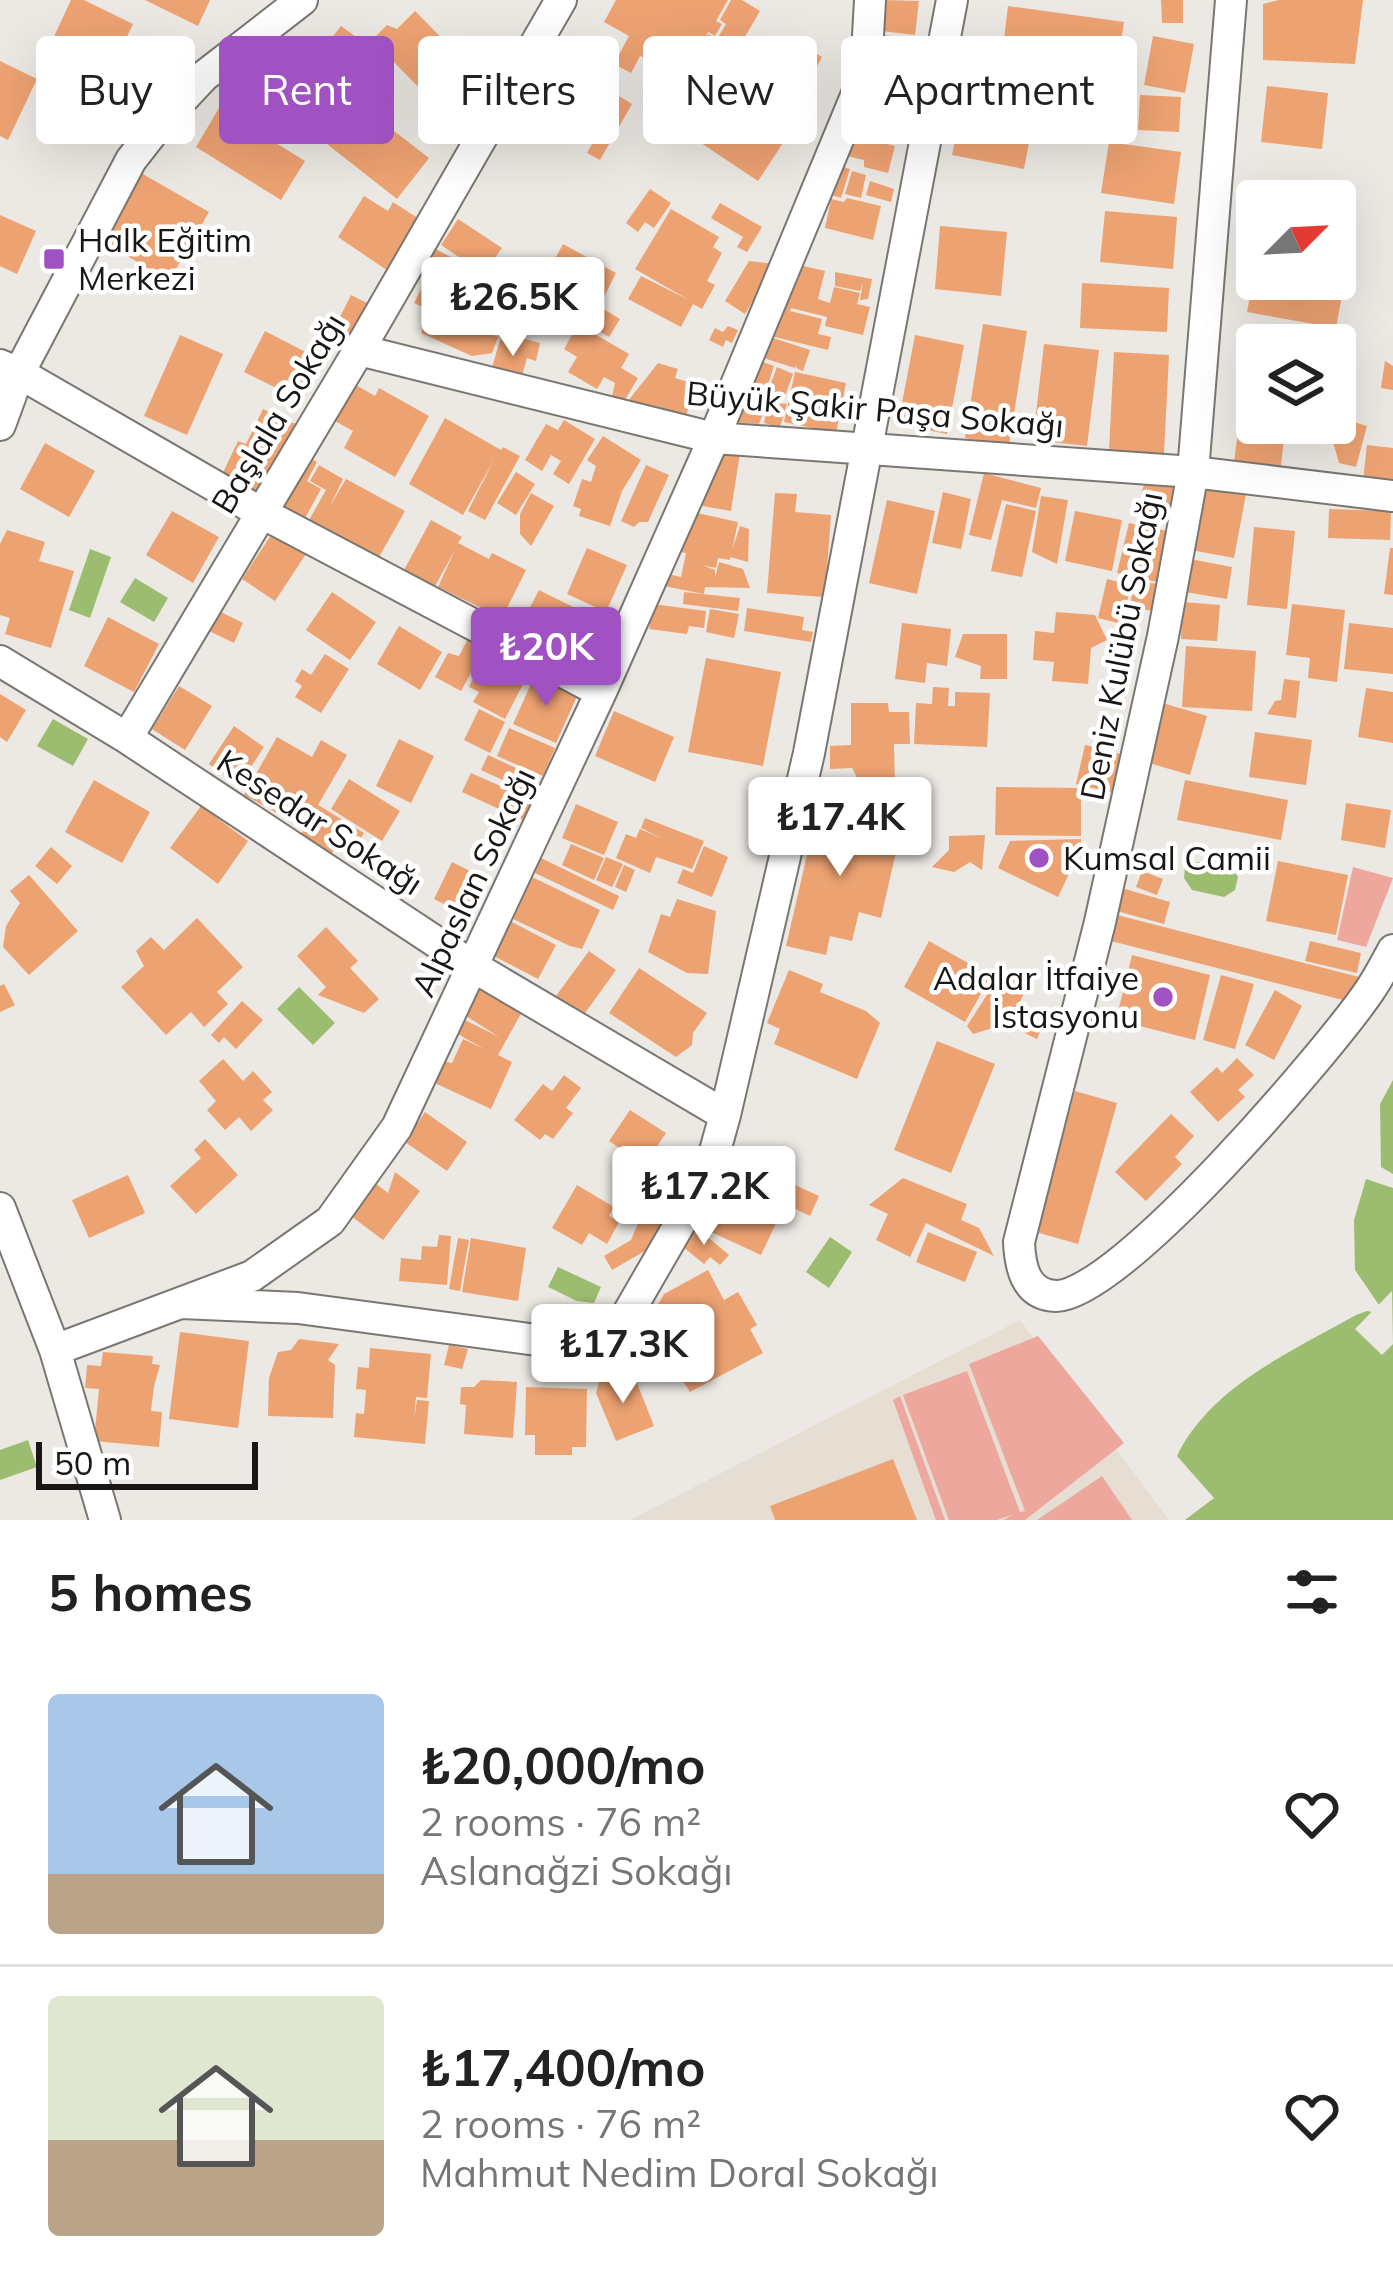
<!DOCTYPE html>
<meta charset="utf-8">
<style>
:root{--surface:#fff;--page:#f2f2f2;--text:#222;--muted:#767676;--line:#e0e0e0;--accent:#a051c2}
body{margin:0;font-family:Mulish,sans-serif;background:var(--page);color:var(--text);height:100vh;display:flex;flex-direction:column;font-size:45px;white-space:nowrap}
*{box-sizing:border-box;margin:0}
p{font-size:39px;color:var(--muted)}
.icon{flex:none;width:66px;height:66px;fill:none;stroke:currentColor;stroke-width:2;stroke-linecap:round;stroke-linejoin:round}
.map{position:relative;height:1520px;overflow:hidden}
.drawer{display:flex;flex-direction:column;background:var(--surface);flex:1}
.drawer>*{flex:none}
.hud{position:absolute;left:36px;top:36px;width:1323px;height:108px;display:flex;gap:24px}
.needle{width:78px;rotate:66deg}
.fabs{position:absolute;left:1236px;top:180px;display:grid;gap:24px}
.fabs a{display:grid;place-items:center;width:120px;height:120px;border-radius:12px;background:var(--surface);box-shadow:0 12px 48px #0002;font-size:60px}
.scale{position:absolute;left:36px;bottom:30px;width:222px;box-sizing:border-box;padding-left:12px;border:6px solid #181715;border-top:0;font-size:33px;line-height:42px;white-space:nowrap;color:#181715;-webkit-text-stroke:9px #fff;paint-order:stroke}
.price{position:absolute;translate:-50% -102px;padding:0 27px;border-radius:12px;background:#fff;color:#222;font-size:39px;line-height:78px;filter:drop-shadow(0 3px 6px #0008)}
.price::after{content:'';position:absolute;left:50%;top:72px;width:36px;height:27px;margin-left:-18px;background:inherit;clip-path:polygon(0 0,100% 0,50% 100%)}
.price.selected{background:var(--accent);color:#fff}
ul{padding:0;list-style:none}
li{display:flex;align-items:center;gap:36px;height:300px;padding:0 48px}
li+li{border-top:3px solid var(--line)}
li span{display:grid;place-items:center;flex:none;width:336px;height:240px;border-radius:12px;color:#555}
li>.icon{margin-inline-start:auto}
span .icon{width:144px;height:144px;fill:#fffc;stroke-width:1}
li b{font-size:51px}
h2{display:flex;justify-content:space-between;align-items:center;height:144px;padding:0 48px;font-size:51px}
.pill{padding:0 42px;border-radius:12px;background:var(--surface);box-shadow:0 12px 48px #0002;font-size:42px;line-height:108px}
.pill.selected{background:var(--accent);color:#fff}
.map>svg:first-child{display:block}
.built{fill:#e6ded2}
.green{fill:#eea79c}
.water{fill:#9cbd70}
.pier{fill:#ece8e3}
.building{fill:#eda272}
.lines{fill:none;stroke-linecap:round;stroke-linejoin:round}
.minor-casing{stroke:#7a7772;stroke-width:34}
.minor{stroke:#fff;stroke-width:30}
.poi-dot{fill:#a051c2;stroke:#fff;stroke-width:4.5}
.labels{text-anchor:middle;stroke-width:9;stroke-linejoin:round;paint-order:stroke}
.poi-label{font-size:33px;fill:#181715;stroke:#fff;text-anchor:start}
.street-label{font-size:33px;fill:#181715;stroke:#fff}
</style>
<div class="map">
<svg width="1393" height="1520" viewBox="0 0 1393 1520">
<rect width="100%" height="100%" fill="#ece8e3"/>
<path class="built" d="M1020,1320L1169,1520H630Z"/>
<path class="green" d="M1353,867L1393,878L1366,947L1337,940Z
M1038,1336L1124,1443L1025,1520H1003L1014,1514L997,1520H949L903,1395L967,1371L1020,1512L1025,1511L969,1364Z
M900,1396L945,1520H936L893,1400Z
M1102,1476L1132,1520H1037Z"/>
<path class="water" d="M90,549L111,557L90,618L69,610Z
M135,578L168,598L154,622L120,602Z
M53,719L88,739L73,766L37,746Z
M1197,862L1233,870L1238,877L1235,890L1224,897L1192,890L1184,878L1185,868Z
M299,987L335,1023L313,1045L277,1009Z
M1393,1080V1174L1381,1167L1380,1104Z
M1366,1179L1393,1188V1520H1185L1214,1498L1177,1456C1210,1387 1292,1351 1356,1315L1367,1311L1372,1312L1379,1305L1355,1270L1354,1220Z
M830,1237L852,1252L829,1288L806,1272Z
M558,1267L601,1287L594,1303L577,1301L548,1287Z
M28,1440L37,1467L0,1480V1450Z"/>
<path class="pier" d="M1392,1291L1393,1344L1382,1355L1355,1329Z"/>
<path class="building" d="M71,0H84L133,24L101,91L42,62Z
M145,0H210L198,26Z
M616,0H728L716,21L722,24L715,36L708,32L701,47L708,34L717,39L726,24L720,20L731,0H742L760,11L715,88L686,71L690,65L674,56L667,68L640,56L631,73L614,64L629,36L604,22Z
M884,0L919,1L915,35L881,31Z
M1161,0H1183V23H1162Z
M1279,0H1363L1355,64L1263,60V4Z
M1008,6L1124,22L1116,79L1001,64Z
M415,11L479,76L443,112L372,40L387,25L397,29Z
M341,26L356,37L353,48L377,55L395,72L371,98L332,63L324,48Z
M874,34L916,39L912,72L870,66Z
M784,36L822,57L794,109L744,81L747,75L759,81Z
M1153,36L1194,44L1185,93L1144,85Z
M297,37L308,56H316L339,73L336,86L320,70L299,92L316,108L303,121L280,99L290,87L270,67L276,60L283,67L298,52L290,45Z
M973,39L999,43L996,68L970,64Z
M0,61L37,79L8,140L0,136Z
M555,77L598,102L581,131L538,106Z
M966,86L1037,100L1024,169L952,155Z
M1267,86L1328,93L1322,149L1261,142Z
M890,90L913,93L909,121L886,118Z
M1140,95L1181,97L1179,132L1138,130Z
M619,96L632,104L600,160L587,153Z
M723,103L783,143L758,181L698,141Z
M359,104L429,158L397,199L327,144Z
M219,108L305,161L281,200L196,147Z
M856,117L899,125L896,141L849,132Z
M848,134L895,146L888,173L864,167V160L843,155Z
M1109,142L1181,152L1174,204L1101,193Z
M831,163L850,169L841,198L822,192Z
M852,171L866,175L861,198L845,194Z
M141,173L209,212L169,281L102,241Z
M870,181L894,189L891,202L866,195Z
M1288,182L1331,187L1330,201H1257V244L1236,242L1241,189L1287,194Z
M650,189L671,203L654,228L645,222L638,232L626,223Z
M364,196L388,211L393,202L427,224L394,275L338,237Z
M847,198L881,206L873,240L825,228L831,199L844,202Z
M720,203L762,227L747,252L737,247L743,237L711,218Z
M671,209L719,237L713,247L722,253L707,281L715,285L702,309L693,304L681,327L628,299L641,276L689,300L635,269Z
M1105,211L1177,217L1173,269L1100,262Z
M0,215L36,231L17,274L0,266Z
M458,219L502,248L484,274L441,245Z
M940,226L1007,232L1001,296L935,289Z
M563,244L616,273L599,307L581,326L629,354L621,368L638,378L623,403L612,396L615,383L604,377L597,389L568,372L577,357L564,349L579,323L533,299Z
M428,245L479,272L470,289L419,263Z
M749,261L775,264L745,314L725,301Z
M787,262L825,271L818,299L830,303L834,287L860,293L857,304L870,307L863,335L825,326L827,317L791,308L790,311L822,319L818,334L831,337L828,350L767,335Z
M1255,269H1257V279H1335V272L1346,274L1336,328L1247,312Z
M835,272L872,279L868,299L860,300L863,283L860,291L835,286Z
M1082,283L1169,288L1167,332L1080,328Z
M423,285L461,303L452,321L414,303Z
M351,295L373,306L348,356L326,345Z
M600,307L620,319L609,337L589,325Z
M427,317L465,335L471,321L486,328L484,332L498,337L492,353L472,356L421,333Z
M983,324L1027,331L1009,445L965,438Z
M728,326L738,330L732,343L726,340L723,347L709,340L715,328L723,332Z
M265,331L321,360L301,400L244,372Z
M180,335L223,354L187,435L144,416Z
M512,335L540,343L536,361L527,358L519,386L489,378L500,340Z
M764,335L810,350L803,371L796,368L797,364L795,368L757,356Z
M915,335L964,345L947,434L898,424Z
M1044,344L1099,350L1087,446L1033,440Z
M1114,352L1169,355L1164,454L1109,451Z
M751,358L774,366L765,393L770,395L759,424L731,422Z
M1385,361L1393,366V390L1381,388Z
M658,363L678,369L675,378L695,384L683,428L621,410Z
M777,367L793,374L784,399L768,391Z
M795,372L846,383L836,433L784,422Z
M356,385L375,396L379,388L429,416L395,477L344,448L353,431L335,421Z
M769,403L787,404L780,427L764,423Z
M263,409L298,425L263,499L220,479L238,441L246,444Z
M445,418L501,450L503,447L520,456L485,520L468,511L495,458L463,515L409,484Z
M564,420L595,439L569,484L553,474L561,461L551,455L542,471L525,460L546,424L558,430Z
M1347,420L1367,426L1356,467L1339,463L1333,442L1335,434L1342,437Z
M1238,432L1284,438L1280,475L1233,469Z
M603,436L641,460L622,491L610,526L579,516L581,509L573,506L582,479L591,482L596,466L587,460Z
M45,443L95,471L69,517L20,489Z
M1367,445L1393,448V483L1363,480Z
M712,448L740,453L731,511L697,505Z
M299,453L317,462L307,481L321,489L304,520L273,504Z
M319,465L343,479L330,506L346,479L405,511L379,557L309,520L326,490L310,481Z
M646,465L669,475L648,522H639L634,527L621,521Z
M516,472L535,484L516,515L497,503Z
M984,473L1041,488L1036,508L1002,500L991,540L969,535Z
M1147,476L1184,489L1173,522L1144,512L1149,497L1141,494Z
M1202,486L1246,494L1234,558L1191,550Z
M943,492L971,499L961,549L932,543Z
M531,493L554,506L531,546L520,534V514Z
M775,493L797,494L795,512L831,515L825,597L767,593Z
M1041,496L1068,500L1057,564L1032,552Z
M887,500L935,511L917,594L869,583Z
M1006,504L1036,511L1022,577L991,571Z
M1329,509L1391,511L1390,540L1328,538Z
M684,510L738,522L732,550L740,526L749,529L748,562L730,557V560L718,558L716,568L702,565L715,570V578L719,562L743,569L750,588L705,587L704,594L664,586L667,574L681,577L686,553L675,551Z
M172,511L219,537L193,583L146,555Z
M1075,511L1122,520L1112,571L1065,561Z
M431,520L462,537L458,543L489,559L492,553L526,570L502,618L438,587L455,550L435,586L404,570Z
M1129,523L1172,532L1161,583L1117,573Z
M1254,527L1295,531L1287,609L1247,605Z
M7,530L45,542L39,561L74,571L51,648L5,634L10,618L0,615V544Z
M273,532L306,554L275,601L242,579Z
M587,548L627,565L606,612L567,594Z
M1390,548H1393V595L1384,594Z
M1190,559L1232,567L1227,599L1185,592Z
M1107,579L1131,585L1122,624L1098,618Z
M1134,580L1163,585L1159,612L1130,607Z
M539,590L599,620L578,661L524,634L531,620L525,617Z
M332,592L376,622L350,660L306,630Z
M684,592L740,598L738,611L683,604Z
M1183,602L1220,605L1217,641L1181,639Z
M653,604L706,611L704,628L689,626L687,634L649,629Z
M1292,604L1345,610L1337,682L1308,678L1310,658L1286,655Z
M747,608L804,617L802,630L813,632L811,642L744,631Z
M710,609L739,614L734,638L706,632Z
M217,610L243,623L234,643L207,630Z
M1056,612L1095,615L1107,640L1091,648L1088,684L1052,681L1054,662L1033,660L1035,631L1054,633Z
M108,617L159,644L134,692L84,666Z
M902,623L951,629L947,666L927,663L925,683L895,679Z
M1349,623L1393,628V674L1344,669Z
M399,626L442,652L420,690L377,664Z
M473,629L490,638L461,691L435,677L448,653L459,656Z
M963,634H1007V679H980L981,666L955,657Z
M494,637L536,659L505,719L473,702L479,692L469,687Z
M1186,646L1256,651L1252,711L1182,707Z
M325,654L349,669L321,713L295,697L302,686L295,681L302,669L311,675Z
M706,658L781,672L763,766L688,752Z
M535,675L578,694L556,743L513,724Z
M1284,679L1300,681L1296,718L1267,714L1275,701L1281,700Z
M179,686L212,706L185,750L152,729Z
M933,687L949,688L948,706H955V692L990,693L987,747L914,744L916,703L932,704Z
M1366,688L1393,692V743L1358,737Z
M0,694L26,710L7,742L0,737Z
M1159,702L1207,716L1190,775L1142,761Z
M851,703H888L889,712H909L910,744H894L895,786L862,787L852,768L830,769V746L851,745Z
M479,709L505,722L490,753L464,740Z
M614,711L674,737L655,782L595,756Z
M234,726L264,747L239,785L209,764Z
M509,728L555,748L543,776L497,756Z
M1255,732L1312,740L1306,785L1249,777Z
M277,737L312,757L321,740L347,755L318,805L364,833L350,857L335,848L327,861L296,843L311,817L285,802L279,814L244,795Z
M399,739L434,756L411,803L376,786Z
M1085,745L1124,755L1114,793L1076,784Z
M488,755L533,776L526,791L481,770Z
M471,773L534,801L525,821L462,792Z
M349,779L400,811L382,841L331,809Z
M94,780L150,812L122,863L65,832Z
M1185,780L1288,800L1281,840L1177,820Z
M996,787L1081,788V836L995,835Z
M819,803L870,815L865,835L898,843L881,918L859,912L852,941L830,936L826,955L786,946Z
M1346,803L1391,810L1385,848L1341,840Z
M576,804L618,822L604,855L562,838Z
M201,806L248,841L218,884L170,848Z
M645,818L704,841L692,869L656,857L650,873L616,858L626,834L636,838L640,829L663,839L641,828Z
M985,835L982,870L970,862L954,872L932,867L949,850V836Z
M1081,839V848L1058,897L998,868L1010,841Z
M571,844L604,858L594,880L562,865Z
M704,846L728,857L712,897L677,883L683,869L693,873Z
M51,847L72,866L57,884L35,866Z
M606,857L623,864L612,887L596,880Z
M541,858L619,896L613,910L535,873Z
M1278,861L1348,875L1336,935L1266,921Z
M452,862L488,880L470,917L434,899Z
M624,865L635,870L626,892L615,887Z
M1142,871L1163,879L1157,895L1136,887Z
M29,875L78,931L29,975L3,947L6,926L20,903L10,891Z
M532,877L600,910L582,949L570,946L513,919Z
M1125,889L1170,902L1164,924L1113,910Z
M677,899L716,911L708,974L687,973L648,952L661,914L670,917Z
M1117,915L1359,977L1343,1000L1111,941Z
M197,918L243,967L217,992L228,1004L204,1027L191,1012L166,1035L121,987L144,966L136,951L151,937L164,950Z
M510,921L556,945L538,979L492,955Z
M326,927L358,961L350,968L379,999L364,1013L318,995L326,987L297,956Z
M929,941L991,976L965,1022L904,987Z
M1310,941L1361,953L1357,973L1305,961Z
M589,951L616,970L583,1016L556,996Z
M1132,955L1210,975L1195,1040L1116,1020Z
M639,968L707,1013L693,1033L692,1045L676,1057L609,1013Z
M789,970L823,984L820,992L866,1011L880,1023L857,1079L774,1044L780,1029L767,1023Z
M1034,972L1015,1012L1043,1025L1037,1039L1006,1024L973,1034L967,1026L990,990L997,995L1010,975Z
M1221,975L1254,984L1235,1049L1203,1040Z
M4,984L15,1005L0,1012V986Z
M479,987L522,1012L498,1055L512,1062L491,1109L426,1079L435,1060L452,1063L463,1039L484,1049L456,1033L463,1019L499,1037L463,1014Z
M1275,990L1302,1006L1274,1060L1245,1045Z
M242,1001L263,1020L236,1049L224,1037L219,1043L211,1035Z
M937,1041L995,1064L951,1173L894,1150Z
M1237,1058L1254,1075L1238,1090L1245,1097L1218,1122L1190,1092L1217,1067L1222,1073Z
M223,1059L243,1081L253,1071L272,1092L263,1100L273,1110L251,1131L239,1117L225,1130L207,1110L216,1101L199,1081Z
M564,1075L581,1088L566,1108L573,1113L553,1139L545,1134L540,1140L514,1120L543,1084L552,1091Z
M1075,1091L1117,1103L1078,1244L1036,1232Z
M630,1110L666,1133L643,1167L626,1156L618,1162L614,1159L621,1149L609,1141Z
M425,1112L467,1142L447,1171L405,1142Z
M1171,1114L1194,1136L1175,1157L1182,1164L1146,1201L1115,1172Z
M205,1139L238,1175L196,1214L170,1186L201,1158L194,1150Z
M395,1172L420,1191L383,1240L351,1216L367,1177L388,1193Z
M767,1172L819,1196L810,1216L785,1204L761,1255L709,1231L733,1181L758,1193Z
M128,1175L145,1213L89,1238L72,1200Z
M903,1178L967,1204L961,1220L979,1228L994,1256L926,1223L910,1257L876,1240L888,1214L869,1205Z
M577,1185L614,1207L609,1216L619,1222L607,1244L589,1233L582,1245L552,1228Z
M648,1200L667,1208L650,1248L612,1270L604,1256L631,1240Z
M697,1228L729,1255L720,1265L710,1257L704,1264L682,1246Z
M928,1232L977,1252L965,1282L916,1262Z
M439,1235L451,1236L447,1285L399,1281L401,1258L421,1260L422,1246L437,1247Z
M458,1238L469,1240L460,1291L449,1289Z
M471,1238L526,1248L518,1301L462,1292Z
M708,1270L724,1300L738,1292L757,1325L750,1329L763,1353L690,1392L683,1381L674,1379L642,1318L653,1313L664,1294Z
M180,1332L249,1341L238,1428L169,1419Z
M299,1339L339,1344L328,1360L335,1365L333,1418L268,1416L269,1378L278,1352L291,1350Z
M449,1345L468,1349L462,1369L444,1365Z
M370,1348L431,1354L427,1398L416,1397L414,1419L417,1400L429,1401L425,1444L354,1437L356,1413L364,1414L366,1390L356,1389L358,1367L369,1368Z
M103,1352L153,1356L152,1364L160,1365L154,1386L151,1411L162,1412L159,1447L94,1441L99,1389L85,1388L87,1365L101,1366Z
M619,1370L624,1382L635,1378L654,1426L616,1441L596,1393L600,1378Z
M481,1380L517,1382L513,1438L464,1434L466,1405L460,1404L461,1387H474Z
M526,1387L587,1389L586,1447H572V1455H535V1435H525Z
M893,1459L917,1520H775L770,1506Z"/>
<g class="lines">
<g class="minor-casing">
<path id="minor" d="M1231,0L1193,472L1163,636L1100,922L1019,1242C1020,1266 1025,1295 1056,1296C1119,1297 1331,1048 1370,990C1379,977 1386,963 1393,950
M866,72L937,81
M359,350L714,438L1193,472L1393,496
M0,365L19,373L260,512L601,692
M0,425L19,373L131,160L160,123L204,76L302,0
M0,661L127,738L474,967L725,1115
M127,738L359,350L561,0
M0,1208L55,1350L105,1520
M181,1303L298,1308L559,1343L600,1338L627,1315L701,1187L715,1151L725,1115L809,753L952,0
M55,1350L252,1276L330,1221L397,1127L601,692L714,438L866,72L870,0"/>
</g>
<use href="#minor" class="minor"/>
</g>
<g class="poi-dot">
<rect x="42" y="247" width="24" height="24" rx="6"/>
<circle cx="1039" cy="858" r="12"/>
<circle cx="1163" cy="997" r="12"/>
</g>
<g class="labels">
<g class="poi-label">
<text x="78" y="252">Halk Eğitim<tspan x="78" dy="38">Merkezi</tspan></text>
<text x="1063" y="870">Kumsal Camii</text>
<text x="1139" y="990" text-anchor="end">Adalar İtfaiye<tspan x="1139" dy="38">İstasyonu</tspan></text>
</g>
<g class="street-label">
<text transform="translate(875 409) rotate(5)" y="12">Büyük Şakir Paşa Sokağı</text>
<text transform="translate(278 413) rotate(-59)" y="12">Başlala Sokağı</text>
<text transform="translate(1121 646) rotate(-79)" y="12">Deniz Kulübü Sokağı</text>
<text transform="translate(320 822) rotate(33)" y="12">Kesedar Sokağı</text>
<text transform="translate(473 882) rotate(-65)" y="12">Alpaslan Sokağı</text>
</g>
</g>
</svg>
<div class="fabs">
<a><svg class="needle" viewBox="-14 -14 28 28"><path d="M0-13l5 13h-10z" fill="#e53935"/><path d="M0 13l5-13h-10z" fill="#767676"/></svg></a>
<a><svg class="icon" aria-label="layers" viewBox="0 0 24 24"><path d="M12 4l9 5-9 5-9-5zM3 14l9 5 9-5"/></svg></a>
</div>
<div class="scale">50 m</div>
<b class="price" style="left:513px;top:359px">₺26.5K</b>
<b class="price selected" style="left:546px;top:709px">₺20K</b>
<b class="price" style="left:840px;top:879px">₺17.4K</b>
<b class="price" style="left:704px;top:1248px">₺17.2K</b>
<b class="price" style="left:623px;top:1406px">₺17.3K</b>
<div class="hud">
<a class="pill">Buy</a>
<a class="pill selected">Rent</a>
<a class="pill">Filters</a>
<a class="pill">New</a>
<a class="pill">Apartment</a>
</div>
</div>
<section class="drawer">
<h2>5 homes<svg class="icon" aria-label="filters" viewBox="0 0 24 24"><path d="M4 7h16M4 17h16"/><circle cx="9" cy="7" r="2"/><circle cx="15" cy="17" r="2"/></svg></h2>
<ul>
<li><span style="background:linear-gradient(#a9c7e8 75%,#b9a48a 0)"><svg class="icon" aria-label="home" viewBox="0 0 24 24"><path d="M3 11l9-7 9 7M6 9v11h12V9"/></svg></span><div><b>₺20,000/mo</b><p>2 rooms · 76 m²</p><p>Aslanağzi Sokağı</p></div><svg class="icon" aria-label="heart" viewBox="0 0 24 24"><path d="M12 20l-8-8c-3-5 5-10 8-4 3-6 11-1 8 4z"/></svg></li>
<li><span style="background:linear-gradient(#dfe7d0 60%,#b9a48a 0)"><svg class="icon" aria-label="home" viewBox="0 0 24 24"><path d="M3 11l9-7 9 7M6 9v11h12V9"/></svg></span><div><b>₺17,400/mo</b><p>2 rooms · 76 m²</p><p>Mahmut Nedim Doral Sokağı</p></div><svg class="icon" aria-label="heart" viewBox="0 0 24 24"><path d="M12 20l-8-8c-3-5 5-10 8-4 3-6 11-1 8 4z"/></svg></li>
</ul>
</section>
